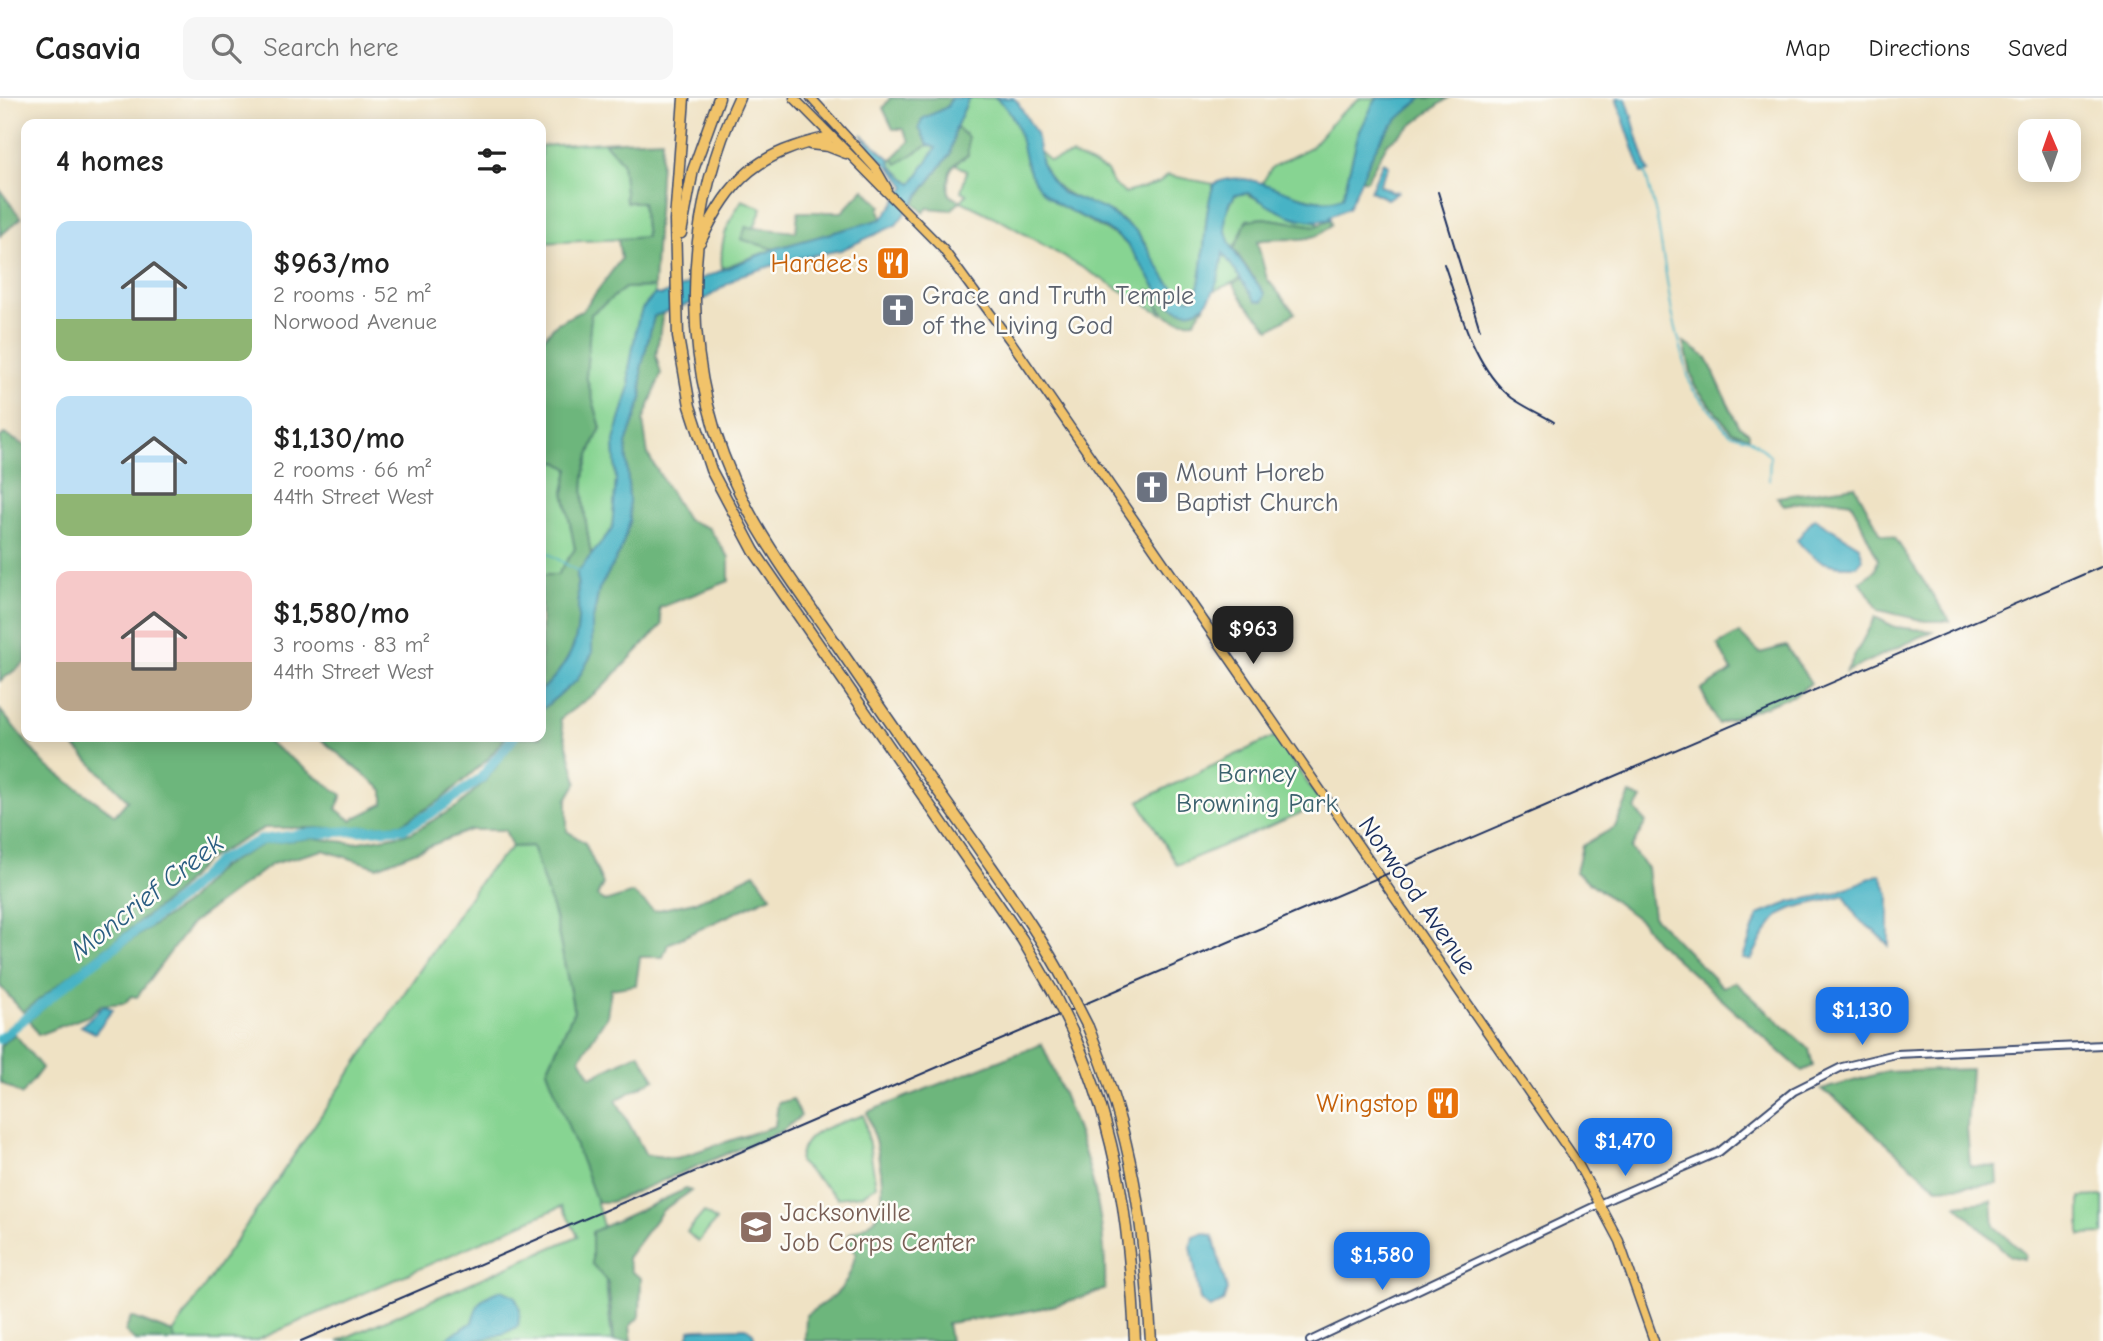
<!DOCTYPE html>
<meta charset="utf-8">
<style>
:root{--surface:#fff;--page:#f6f6f6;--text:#222;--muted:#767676;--line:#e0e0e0;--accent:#1a73e8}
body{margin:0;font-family:"Comic Neue",sans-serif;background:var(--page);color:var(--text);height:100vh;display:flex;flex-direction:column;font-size:26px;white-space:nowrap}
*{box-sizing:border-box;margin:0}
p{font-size:23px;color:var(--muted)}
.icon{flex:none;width:38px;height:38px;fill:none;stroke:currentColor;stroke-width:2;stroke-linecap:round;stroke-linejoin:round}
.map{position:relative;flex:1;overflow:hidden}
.drawer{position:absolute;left:21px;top:21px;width:525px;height:623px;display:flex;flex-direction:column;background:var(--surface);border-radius:14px;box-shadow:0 4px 18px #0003}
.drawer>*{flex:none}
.needle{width:46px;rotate:358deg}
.fabs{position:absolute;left:2018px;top:21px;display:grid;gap:14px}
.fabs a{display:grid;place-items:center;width:63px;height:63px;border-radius:14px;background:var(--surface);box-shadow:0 4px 18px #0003;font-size:35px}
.price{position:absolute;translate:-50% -60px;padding:0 16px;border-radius:14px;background:var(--accent);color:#fff;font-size:23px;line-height:46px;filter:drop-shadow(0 2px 4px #0008)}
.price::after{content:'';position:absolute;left:50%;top:42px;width:21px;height:16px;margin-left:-10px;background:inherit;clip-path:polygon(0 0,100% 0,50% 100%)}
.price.selected{background:#222;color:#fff}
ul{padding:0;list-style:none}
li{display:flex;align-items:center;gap:21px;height:175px;padding:0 35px}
li span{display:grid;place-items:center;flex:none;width:196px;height:140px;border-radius:14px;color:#555}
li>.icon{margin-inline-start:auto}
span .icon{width:84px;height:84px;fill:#fffc;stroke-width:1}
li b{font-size:30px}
h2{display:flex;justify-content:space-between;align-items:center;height:84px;padding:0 35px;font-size:30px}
header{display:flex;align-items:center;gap:42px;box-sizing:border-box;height:98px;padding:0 35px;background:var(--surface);border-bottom:2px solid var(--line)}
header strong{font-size:33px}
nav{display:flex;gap:38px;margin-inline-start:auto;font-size:24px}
.search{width:490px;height:63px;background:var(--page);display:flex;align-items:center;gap:18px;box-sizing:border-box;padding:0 24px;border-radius:14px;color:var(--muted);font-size:26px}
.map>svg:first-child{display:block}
.green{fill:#87d492;stroke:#518278;stroke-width:2}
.forest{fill:#6db67c;stroke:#44726d;stroke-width:2}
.water{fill:#47b3c5;stroke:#317192;stroke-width:2}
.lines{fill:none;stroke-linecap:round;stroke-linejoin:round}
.stream{stroke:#47b3c5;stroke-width:2}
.river{stroke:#47b3c5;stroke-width:10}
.minor-casing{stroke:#3b4a6d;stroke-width:10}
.major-casing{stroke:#3b4a6d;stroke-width:11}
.highway-casing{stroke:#3b4a6d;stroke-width:13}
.minor{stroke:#fff;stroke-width:6}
.major{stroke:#f1c36a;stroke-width:8}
.highway{stroke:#f1c36a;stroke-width:10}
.rail{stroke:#1b2f5e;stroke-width:2}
.highway-bridge-casing{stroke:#3b4a6d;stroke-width:13;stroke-linecap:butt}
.highway-bridge{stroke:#f1c36a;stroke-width:10}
.labels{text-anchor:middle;stroke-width:5;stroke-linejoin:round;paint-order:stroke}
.food-label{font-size:26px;fill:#c56008;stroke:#fdfcf7;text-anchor:end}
.worship-label{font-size:26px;fill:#5b616d;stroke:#fdfcf7;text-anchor:start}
.park-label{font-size:26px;fill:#3b616e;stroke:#fdfcf7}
.street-label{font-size:26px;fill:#1b2f5e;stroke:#fdfcf7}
.education-label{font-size:26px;fill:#785e54;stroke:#fdfcf7;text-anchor:start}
.water-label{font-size:28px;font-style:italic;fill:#2a5d82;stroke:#fdfcf7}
</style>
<header>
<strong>Casavia</strong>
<div class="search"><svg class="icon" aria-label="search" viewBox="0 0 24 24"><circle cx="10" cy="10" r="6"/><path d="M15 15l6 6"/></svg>Search here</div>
<nav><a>Map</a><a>Directions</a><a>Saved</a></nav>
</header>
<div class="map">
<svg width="2103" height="1243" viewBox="0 0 2103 1243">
<rect width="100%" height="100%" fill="#fdfcf7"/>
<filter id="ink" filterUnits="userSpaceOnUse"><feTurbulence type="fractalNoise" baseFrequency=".0143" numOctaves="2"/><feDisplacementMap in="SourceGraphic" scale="14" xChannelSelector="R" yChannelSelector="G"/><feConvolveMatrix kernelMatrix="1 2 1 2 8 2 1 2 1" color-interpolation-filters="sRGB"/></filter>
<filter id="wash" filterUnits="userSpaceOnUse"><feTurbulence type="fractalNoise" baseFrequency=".00686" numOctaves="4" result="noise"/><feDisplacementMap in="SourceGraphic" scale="28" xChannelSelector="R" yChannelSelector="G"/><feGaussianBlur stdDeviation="1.57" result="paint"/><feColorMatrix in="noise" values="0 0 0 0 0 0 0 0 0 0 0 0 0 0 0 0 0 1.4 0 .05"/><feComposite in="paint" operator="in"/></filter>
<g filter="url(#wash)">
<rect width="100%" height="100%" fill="#efe2c4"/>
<path class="green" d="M973,0H996L1006,8L1015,20L1023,42L1026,65L1056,105L1120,140L1139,159L1160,197L1150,193L1162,216L1002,123L961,103L967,96L961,93L967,73L954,65L968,57V39L956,29L968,2Z
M1360,0H1378L1358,37L1343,99C1320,110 1287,92 1261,87L1272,69L1311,49L1338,18Z
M604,44L622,64L626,104L642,103L646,140L541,145V48Z
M928,47L936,50L912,86L892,68L889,60L898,65Z
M1039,53L1050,63L1072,57L1107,73L1113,86L1125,95L1159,85L1167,77L1214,86C1201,123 1208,163 1195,200C1163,204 1154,147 1133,131C1123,123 1115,115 1102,111C1071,99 1045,90 1039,53Z
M1243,94L1297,120L1318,124L1317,128L1264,120L1247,122L1234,151L1224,137L1225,117L1235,97Z
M742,102L762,110L754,130L746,129L741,141L774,151L722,170C719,143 728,124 742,102Z
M1223,154L1241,181L1211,194L1219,177Z
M654,189L655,196L642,211L629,272L630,289L614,343L616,382L612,431L591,457C583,404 575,379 601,330L586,278L591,216L625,190Z
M558,364L569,371L564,394L575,451L557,477H541V366Z
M1275,638L1322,706L1177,767L1139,703Z
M532,748L555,819L574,913L547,972L592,1087L607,1143L606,1186L612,1243H338L578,1138L562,1108L255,1243H175L173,1235L486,775L512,749Z
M864,1017L876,1088L862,1097L838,1100L799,1064C801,1031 837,1027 864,1017Z
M2103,1098V1136L2080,1137V1099Z
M704,1114L716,1123L698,1144L687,1134Z"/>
<path class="forest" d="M890,0H951L947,9L919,30L928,47L897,66L893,60L910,43L903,31H893L883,10Z
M1423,0H1448L1387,46L1366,83L1360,81C1376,43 1389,25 1423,0Z
M956,29L968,39V57C948,68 947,75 949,97L961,103L951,112L927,110L924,115L914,105L950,56Z
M662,41L654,189L625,190L591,216L586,278L601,330C575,379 583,404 591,457L577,475C579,530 584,552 541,593V477H557L575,451L564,394L569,371L558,364L541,366V243L556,226L583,212L621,161L618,141L646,139L642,104H626L622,64L604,44Z
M864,91L881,108L879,111L882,121L774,151L741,141L746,129L796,134L798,114H842Z
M0,92L21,120L0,138Z
M1264,120L1316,128L1331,121L1332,126C1313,150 1281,137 1257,143L1267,181L1295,215L1270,231L1245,205L1233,185L1241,181L1256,203L1265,196L1234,151L1247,122Z
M1149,192C1174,203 1175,222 1205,208L1194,223C1168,225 1161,214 1149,192Z
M663,214L656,258L661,276L643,323L648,357L687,422L709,430L729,460V483L659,510L662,527L602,590L560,621L577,684L567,701V733L585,745L603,786L597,798L605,804L633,795L654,813L698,803L755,775L771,798L668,846L663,859H640L636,887L611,891L607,918L580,960L591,979L639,955L655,981L616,1002L646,1057L677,1060L775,1028L778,1005L793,1001L801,1018L782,1033L611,1104H597L547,972L574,913L555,819L532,748L512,749L505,732H470L377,769L323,752L272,766L192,825L137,899L131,898L125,905L101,907L88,918L38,937L30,922L87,872L185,806L220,769L263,746L314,740L353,745L411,735L458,708L487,681L518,639H541V612L577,582L592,556V526L599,491L620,454L630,423L626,346L642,300L641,271L654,218Z
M1684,244L1707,260L1738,327L1749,335V339L1731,333L1694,287Z
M4,336L26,348V564L0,583V340Z
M1855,388L1881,436L1895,440L1950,523H1925L1879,512L1860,483L1875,473L1878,461L1851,404L1826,400L1784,407L1777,399Z
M1875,519L1895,529L1933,533L1846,574Z
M1739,535L1760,555L1786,548L1811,585L1795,597L1718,626L1701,592L1732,573L1718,547Z
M0,612L44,666L115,717L128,702L65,639H261L342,697L336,711L351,722L383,706V692L318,639H506L487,662L441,702L401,726L345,730H264L206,762L175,796L23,914L0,888Z
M1630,696L1642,701L1635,712L1646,724L1631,751L1647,770L1653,818L1722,889L1735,884L1809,951L1813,968L1802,973L1655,842L1642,824L1576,774L1582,748L1615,729Z
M15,936L42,970L22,997L0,984V948Z
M1042,946C1077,1025 1108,1104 1105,1191C1055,1212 1000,1218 947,1225L950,1243H805L806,1217C838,1195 846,1195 856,1155L850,1147L849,1136C857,1132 867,1128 874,1122C893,1104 874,1036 867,1014Z
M1971,971L1967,1030L1970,1068L1997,1069L1998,1086L1937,1090L1832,998L1821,992L1885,974Z
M686,1091L691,1093L663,1112L627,1160L632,1174L641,1180L640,1218L630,1228L632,1243H614L608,1185L592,1166V1134Z
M1992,1103L1994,1128L2025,1156L2024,1161L2010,1158L1956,1107Z
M131,1219L173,1235L175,1243H136L125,1234Z"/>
<path class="water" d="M951,0H973L968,2L956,29L950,56L896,127L841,152L794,161L741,177L707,200L654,218L641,271L642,300L626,346L630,423L620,454L599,491L592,526V556L577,582L541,612V593C584,552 579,530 577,475L612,431L616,382L614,343L630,288L629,272L637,226L642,211L655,196L662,197L774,151L882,121L906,89C894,69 872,58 861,36L889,60L892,69L912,86L936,50L928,47L919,30L922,21L947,9Z
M996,0H1013L1017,3L1036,35L1042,67L1050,81L1062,95L1104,111L1136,133L1169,185L1188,201L1195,200C1208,163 1201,123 1214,86C1255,64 1304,117 1343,99L1358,37L1374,4L1378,0H1423C1370,39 1375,57 1348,110L1330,118L1331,121C1301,128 1273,112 1249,95L1235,97C1208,135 1243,164 1265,196L1263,203H1256L1223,155C1221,172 1215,203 1198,211C1164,228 1143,156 1119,139C1094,120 1052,112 1035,84C1016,54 1028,26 996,0Z
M1616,0H1626C1635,25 1638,48 1649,73L1642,75Z
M1383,64L1389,67L1379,87L1392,94L1399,93L1387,101L1370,93Z
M1814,420L1859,448L1863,461L1857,468C1830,469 1814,465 1797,442Z
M1880,776L1889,796V848L1877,835L1858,821L1844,797C1784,816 1783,798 1751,862L1743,861L1758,817L1791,804L1835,795Z
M104,908L113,911L95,935L81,928Z
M1204,1135L1213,1138L1227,1192L1223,1204L1210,1210L1200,1202L1191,1148L1193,1139Z
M501,1192L515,1198L520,1212L518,1228C495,1243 470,1243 442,1243L472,1224C477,1205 481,1199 501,1192Z
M746,1230L753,1235L755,1243H686L690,1232L696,1231Z"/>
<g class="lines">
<path class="stream" d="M1645,74L1657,120L1672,215L1691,289L1729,335L1750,341L1770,357L1769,382
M541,451L579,474"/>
<path class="river" d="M0,941L86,870L179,801L218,763L261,742L304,736L405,730L440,710L481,680L514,639"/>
</g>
</g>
<g filter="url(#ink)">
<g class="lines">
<g class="minor-casing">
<path id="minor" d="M1310,1243L1612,1100L1719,1054L1794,993L1842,969L1896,956L2103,947"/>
</g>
<g class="major-casing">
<path id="major" d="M794,0L943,151L1012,245L1577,1064L1619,1143L1654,1243
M811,0L876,71L887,90"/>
</g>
<g class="highway-casing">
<path id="highway" d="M684,0L675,123L678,239L690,308L711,372L754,453L1022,841L1053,894
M739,0C679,126 680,279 744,404C770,455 806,502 839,550C883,614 927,678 972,741C1005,789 1040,836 1067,888
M810,46L828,48L846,55
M681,135L693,72L719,0
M700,144C732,78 758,55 830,39
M1088,929C1133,1038 1144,1126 1151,1243
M1073,935C1119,1037 1130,1133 1135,1243"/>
</g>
<use href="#minor" class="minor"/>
<use href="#major" class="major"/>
<use href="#highway" class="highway"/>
<path class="rail" d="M1438,94L1480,232
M1444,166C1460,211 1473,269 1512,300C1525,309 1540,316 1554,324
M301,1243L2103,468"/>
<g class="highway-bridge-casing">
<path id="highway-bridge" d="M1067,888L1088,929
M1053,894L1073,935"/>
</g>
<use href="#highway-bridge" class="highway-bridge"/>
</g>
</g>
<defs>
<g id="restaurant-square" transform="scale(1.75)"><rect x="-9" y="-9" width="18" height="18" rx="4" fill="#e8710a" stroke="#fdfcf7"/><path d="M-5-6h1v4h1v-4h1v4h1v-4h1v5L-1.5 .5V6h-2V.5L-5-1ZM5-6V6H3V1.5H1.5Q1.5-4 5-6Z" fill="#fff"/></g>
<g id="church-square" transform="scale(1.75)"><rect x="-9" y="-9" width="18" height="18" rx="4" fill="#6b7280" stroke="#fdfcf7"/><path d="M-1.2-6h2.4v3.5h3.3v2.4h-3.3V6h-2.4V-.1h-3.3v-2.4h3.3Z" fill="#fff"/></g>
<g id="university-square" transform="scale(1.75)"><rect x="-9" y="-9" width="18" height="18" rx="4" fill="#8d6e63" stroke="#fdfcf7"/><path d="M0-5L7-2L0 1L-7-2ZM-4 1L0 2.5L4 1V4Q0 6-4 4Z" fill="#fff"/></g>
</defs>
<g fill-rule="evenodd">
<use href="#restaurant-square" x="893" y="165"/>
<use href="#church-square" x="898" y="212"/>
<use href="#church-square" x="1152" y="389"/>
<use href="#restaurant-square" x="1443" y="1005"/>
<use href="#university-square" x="756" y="1129"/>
</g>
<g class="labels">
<g class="food-label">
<text x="868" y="174">Hardee's</text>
<text x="1418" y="1014">Wingstop</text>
</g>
<g class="worship-label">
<text x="922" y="206">Grace and Truth Temple<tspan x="922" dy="30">of the Living God</tspan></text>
<text x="1176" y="383">Mount Horeb<tspan x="1176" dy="30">Baptist Church</tspan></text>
</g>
<g class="park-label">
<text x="1257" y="684">Barney<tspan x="1257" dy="30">Browning Park</tspan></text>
</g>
<g class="street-label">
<text transform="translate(1418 797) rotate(55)" y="9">Norwood Avenue</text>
</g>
<g class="education-label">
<text x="780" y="1123">Jacksonville<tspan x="780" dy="30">Job Corps Center</tspan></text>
</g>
<g class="water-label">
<text transform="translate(146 798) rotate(-38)" y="10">Moncrief Creek</text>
</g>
</g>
</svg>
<div class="fabs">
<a><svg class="needle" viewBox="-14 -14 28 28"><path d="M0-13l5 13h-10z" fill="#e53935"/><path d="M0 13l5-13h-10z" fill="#767676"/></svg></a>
</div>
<b class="price selected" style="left:1253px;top:568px">$963</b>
<b class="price" style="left:1862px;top:949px">$1,130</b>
<b class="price" style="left:1625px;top:1080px">$1,470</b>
<b class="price" style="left:1382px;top:1194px">$1,580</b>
<section class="drawer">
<h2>4 homes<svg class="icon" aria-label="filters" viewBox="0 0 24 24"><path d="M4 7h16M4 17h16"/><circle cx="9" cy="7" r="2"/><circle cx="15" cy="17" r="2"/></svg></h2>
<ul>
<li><span style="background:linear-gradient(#bfe0f5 70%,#8fb573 0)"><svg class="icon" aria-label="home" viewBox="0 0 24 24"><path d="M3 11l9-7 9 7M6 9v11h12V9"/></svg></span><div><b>$963/mo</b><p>2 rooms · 52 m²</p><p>Norwood Avenue</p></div></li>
<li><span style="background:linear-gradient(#bfe0f5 70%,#8fb573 0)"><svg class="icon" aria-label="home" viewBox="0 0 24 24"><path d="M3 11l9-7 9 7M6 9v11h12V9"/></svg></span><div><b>$1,130/mo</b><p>2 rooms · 66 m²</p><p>44th Street West</p></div></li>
<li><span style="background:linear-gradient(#f6c9c9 65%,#b9a48a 0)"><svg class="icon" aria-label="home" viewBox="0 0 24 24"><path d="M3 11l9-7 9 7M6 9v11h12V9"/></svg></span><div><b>$1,580/mo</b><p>3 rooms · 83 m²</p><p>44th Street West</p></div></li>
</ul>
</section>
</div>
